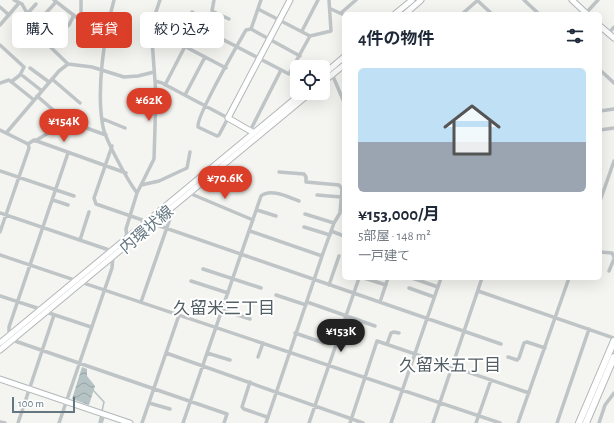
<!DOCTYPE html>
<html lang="ja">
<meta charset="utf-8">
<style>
:root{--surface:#fff;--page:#f6f6f7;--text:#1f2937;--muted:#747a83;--accent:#db3f29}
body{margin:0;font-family:"Alegreya Sans","Noto Sans JP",sans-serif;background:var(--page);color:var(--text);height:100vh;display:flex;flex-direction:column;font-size:15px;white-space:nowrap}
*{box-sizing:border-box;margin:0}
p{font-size:13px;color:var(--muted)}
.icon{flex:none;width:22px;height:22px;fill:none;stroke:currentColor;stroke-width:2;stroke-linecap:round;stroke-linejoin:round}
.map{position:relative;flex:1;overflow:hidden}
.panel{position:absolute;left:342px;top:12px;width:260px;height:268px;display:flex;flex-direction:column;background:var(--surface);border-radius:6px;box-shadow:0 4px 16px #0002}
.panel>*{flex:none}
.top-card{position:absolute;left:12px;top:12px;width:270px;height:36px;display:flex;gap:8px}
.fabs{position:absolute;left:290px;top:60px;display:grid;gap:8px}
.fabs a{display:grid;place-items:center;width:40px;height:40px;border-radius:6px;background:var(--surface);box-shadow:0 4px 16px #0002;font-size:20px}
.scale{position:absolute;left:12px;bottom:10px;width:63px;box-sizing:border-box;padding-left:4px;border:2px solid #647680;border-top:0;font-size:11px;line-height:14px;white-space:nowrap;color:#647680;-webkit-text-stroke:3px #fff;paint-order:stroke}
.price{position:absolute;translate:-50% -34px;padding:0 9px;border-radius:14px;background:var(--accent);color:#fff;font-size:13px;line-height:26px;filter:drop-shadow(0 1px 2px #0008)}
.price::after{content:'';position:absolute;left:50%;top:24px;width:12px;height:9px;margin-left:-6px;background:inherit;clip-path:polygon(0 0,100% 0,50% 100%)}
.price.current{background:#222;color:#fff}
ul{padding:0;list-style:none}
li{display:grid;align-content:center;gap:8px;height:212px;padding:0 16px}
li span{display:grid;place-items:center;height:124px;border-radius:6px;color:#555}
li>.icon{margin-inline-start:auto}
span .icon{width:72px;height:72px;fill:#fffc;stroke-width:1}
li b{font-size:17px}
h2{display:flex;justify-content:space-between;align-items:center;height:48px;padding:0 16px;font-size:17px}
.chip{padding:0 14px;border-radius:6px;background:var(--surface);box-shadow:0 4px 16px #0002;font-size:14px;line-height:36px}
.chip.current{background:var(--accent);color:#fff}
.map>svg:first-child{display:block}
.water{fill:url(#water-waves)}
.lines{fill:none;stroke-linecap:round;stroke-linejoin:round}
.stream{stroke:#b5c3c5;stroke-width:1.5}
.secondary-casing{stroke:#b2b7ba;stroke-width:7}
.highway-casing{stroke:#b2b6b8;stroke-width:8}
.street{stroke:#bfc4c6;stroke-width:3.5}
.secondary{stroke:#fff;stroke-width:5}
.highway{stroke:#fff;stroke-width:6}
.labels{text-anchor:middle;stroke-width:4;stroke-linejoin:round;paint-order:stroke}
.street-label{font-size:16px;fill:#647680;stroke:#fff}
.neighbourhood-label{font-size:17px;fill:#525f65;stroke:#fff}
</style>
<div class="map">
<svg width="614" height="423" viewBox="0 0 614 423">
<defs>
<pattern id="water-waves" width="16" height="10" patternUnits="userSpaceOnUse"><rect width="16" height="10" fill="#b5c3c5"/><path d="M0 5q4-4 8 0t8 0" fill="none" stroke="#97a3a5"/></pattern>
</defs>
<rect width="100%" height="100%" fill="#f4f4f0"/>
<path class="water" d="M82,367L87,369V376L95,386L89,405L72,399Z"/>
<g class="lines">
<path class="stream" d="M93,390L104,402L102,411
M99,423L101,415"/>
<g class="secondary-casing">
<path id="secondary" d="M572,0L587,14
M395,14L412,0
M405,14L421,0
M600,26L614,38
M323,75L344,57
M323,82L344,65
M254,133L228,118L290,0
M0,343L302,93
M0,350L310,93
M0,379L130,423"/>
</g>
<g class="highway-casing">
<path id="highway" d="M579,423L614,341
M586,423L614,357"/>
</g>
<path class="street" d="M14,0L22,4L40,37L68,64L92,67L124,77L138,76L154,72
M54,0L76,17L81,15V0
M114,0C104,36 96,91 103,127C106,141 128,181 137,193
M214,0L212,11L229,19
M524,0L539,14
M478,1L492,14
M0,7L9,15
M258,9L310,36L331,31L329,0
M331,9L344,15
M192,12L200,18L196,28
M341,13L356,0
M586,13L598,0
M27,14L36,4
M462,14L478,0
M0,25L19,3
M33,27L56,2
M251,29L261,0
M302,31L318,0
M609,33L614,27
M0,45L24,67L20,75L11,82
M47,45L69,25L74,15
M184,46L226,68
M30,68L49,82
M600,70L614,83
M332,74L344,102
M23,76L42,91
M52,79L80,103
M155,81L162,83L228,118L219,135L217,136L198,127C196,117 238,44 246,30L251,29L300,56
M0,83L9,80L34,100
M165,85L194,29L199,27L289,74L310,36
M185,95L205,57
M37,96L59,115
M600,111L614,109
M103,119L125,128
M75,124L106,135
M0,130L28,144L34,140L126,173
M600,130L614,128
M250,131L281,70
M7,132L59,71L68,64
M35,141L55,129L67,115
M112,146L94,198L96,204L501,344
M344,149V160
M0,171L74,196
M141,185L159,181L187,168L190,152
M189,193L253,220
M317,195L341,197
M53,200L68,205
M600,201L614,161
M257,210L276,216
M0,213L112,251
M305,214L334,223
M304,227L330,235
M250,231L322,256
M331,231L344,236
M0,232L29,148L28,144
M127,238L126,229L137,193L154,159L156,95L151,26L160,0
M80,240L89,212
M600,252L612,253L614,257
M0,255L500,423
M203,269L261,288
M609,271L614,259
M364,278L386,285
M412,278L438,287
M514,278H515
M191,281L228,293
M329,285L339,256
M409,288L434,297
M478,291L614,338
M276,295L306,305
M0,296L40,309
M141,302L172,213
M307,302L375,326
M380,302L388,278
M222,310L250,319
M46,312L91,327
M247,318L252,304
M295,333L324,343
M9,334V327L68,153
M12,340L227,414L224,423
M387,344L391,333L394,332L399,333
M166,353L363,423
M207,353L230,360
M258,357L263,343
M508,357L517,360L519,358L524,343L527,342L545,348
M250,382L242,407L244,409L267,417
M149,403L170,409
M0,422L5,423
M18,423L54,315
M59,423L112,268L113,256
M101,423L104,414
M142,423L179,315
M183,423L261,196C271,188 288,197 299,201
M266,423L322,256L334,223L340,213L342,189L339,185L306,182V177L304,174L279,172
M309,423L359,278
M350,423L377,341L529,393
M391,423L441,278
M433,423L482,278
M476,423L491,380
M518,423L569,278
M557,423L589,329
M599,423L605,405L614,393"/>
<use href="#secondary" class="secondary"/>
<use href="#highway" class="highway"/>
</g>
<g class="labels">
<g class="street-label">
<text transform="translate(146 229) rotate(-40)" y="6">内環状線</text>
</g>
<g class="neighbourhood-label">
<text x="224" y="314">久留米三丁目</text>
<text x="450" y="371">久留米五丁目</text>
</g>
</g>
</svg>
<div class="fabs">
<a><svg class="icon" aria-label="locate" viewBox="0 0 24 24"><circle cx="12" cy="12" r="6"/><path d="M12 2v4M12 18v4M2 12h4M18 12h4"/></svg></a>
</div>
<div class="scale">100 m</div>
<b class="price" style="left:149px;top:122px">¥62K</b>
<b class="price" style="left:64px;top:143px">¥154K</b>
<b class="price" style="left:225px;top:200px">¥70.6K</b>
<b class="price current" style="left:341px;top:353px">¥153K</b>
<div class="top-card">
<a class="chip">購入</a>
<a class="chip current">賃貸</a>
<a class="chip">絞り込み</a>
</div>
<section class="panel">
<h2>4件の物件<svg class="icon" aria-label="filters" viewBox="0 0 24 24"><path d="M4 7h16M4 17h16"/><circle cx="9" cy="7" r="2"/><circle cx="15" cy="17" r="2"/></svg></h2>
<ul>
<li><span style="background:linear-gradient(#bfe0f5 60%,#9aa5b1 0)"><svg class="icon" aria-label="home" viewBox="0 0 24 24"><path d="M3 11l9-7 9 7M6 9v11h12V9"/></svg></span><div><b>¥153,000/月</b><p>5部屋 · 148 m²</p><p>一戸建て</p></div></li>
</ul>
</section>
</div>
